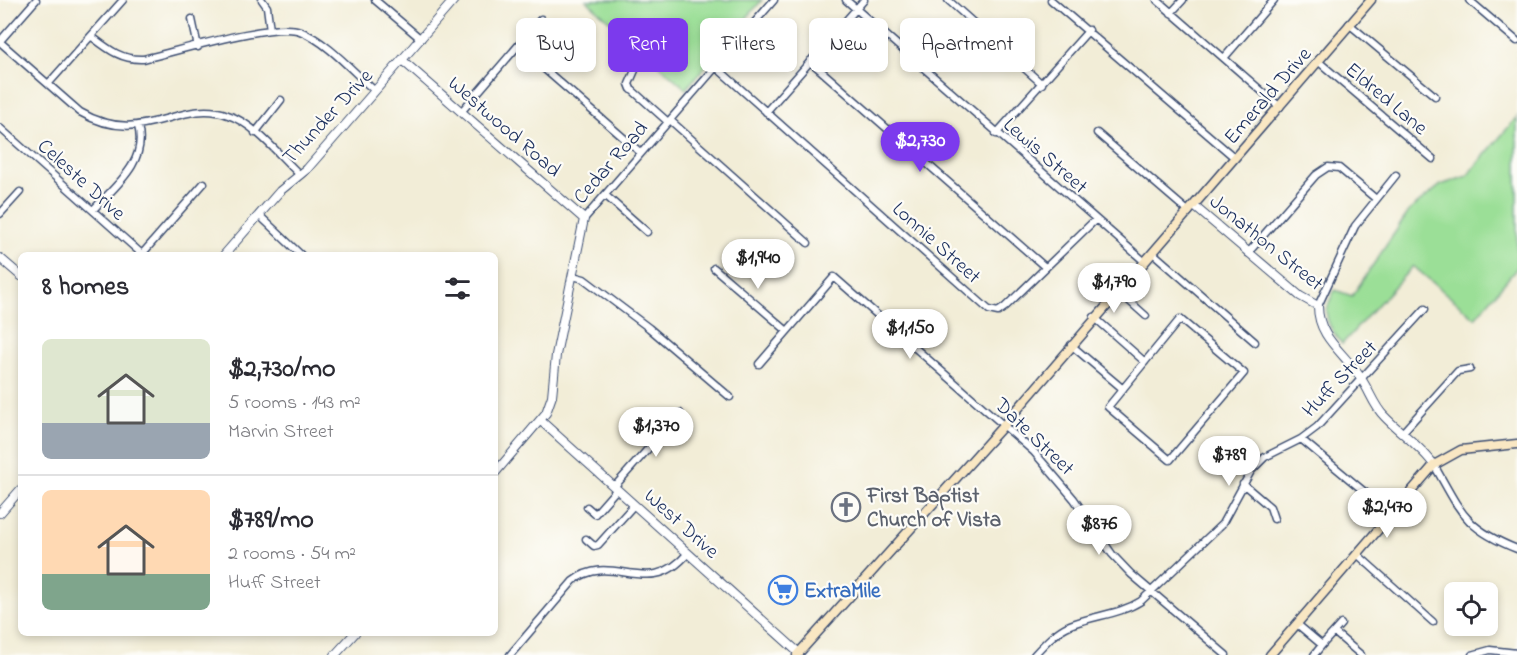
<!DOCTYPE html>
<meta charset="utf-8">
<style>
:root{--surface:#fff;--page:#f2f2f3;--text:#2b2b33;--muted:#7c7c81;--line:#e1e1e2;--accent:#7c3aed}
body{margin:0;font-family:"Indie Flower",sans-serif;background:var(--page);color:var(--text);height:100vh;display:flex;flex-direction:column;font-size:22px;white-space:nowrap}
*{box-sizing:border-box;margin:0}
p{font-size:20px;color:var(--muted)}
.icon{flex:none;width:33px;height:33px;fill:none;stroke:currentColor;stroke-width:2;stroke-linecap:round;stroke-linejoin:round}
.map{position:relative;flex:1;overflow:hidden}
.panel{position:absolute;left:18px;top:252px;width:480px;height:384px;display:flex;flex-direction:column;background:var(--surface);border-radius:9px;box-shadow:0 3px 9px #0003}
.panel>*{flex:none}
.top-card{position:absolute;left:516px;top:18px;width:570px;height:54px;display:flex;gap:12px}
.controls{position:absolute;left:1444px;top:582px;display:grid;gap:12px}
.controls a{display:grid;place-items:center;width:54px;height:54px;border-radius:9px;background:var(--surface);box-shadow:0 3px 9px #0003;font-size:30px}
.price{position:absolute;translate:-50% -51px;padding:0 14px;border-radius:21px;background:#fff;color:#222;font-size:20px;line-height:39px;filter:drop-shadow(0 2px 3px #0008)}
.price::after{content:'';position:absolute;left:50%;top:36px;width:18px;height:14px;margin-left:-9px;background:inherit;clip-path:polygon(0 0,100% 0,50% 100%)}
.price.active{background:var(--accent);color:#fff}
ul{padding:0;list-style:none}
li{display:flex;align-items:center;gap:18px;height:150px;padding:0 24px}
li+li{border-top:2px solid var(--line)}
li span{display:grid;place-items:center;flex:none;width:168px;height:120px;border-radius:9px;color:#555}
li>.icon{margin-inline-start:auto}
span .icon{width:72px;height:72px;fill:#fffc;stroke-width:1}
li b{font-size:26px}
h2{display:flex;justify-content:space-between;align-items:center;height:72px;padding:0 24px;font-size:26px}
.tag{padding:0 21px;border-radius:9px;background:var(--surface);box-shadow:0 3px 9px #0003;font-size:21px;line-height:54px}
.tag.active{background:var(--accent);color:#fff}
.map>svg:first-child{display:block}
.green{fill:#9bdf97;stroke:#5b877a;stroke-width:1.5}
.lines{fill:none;stroke-linecap:round;stroke-linejoin:round}
.minor-casing{stroke:#3b4c70;stroke-width:9}
.tertiary-casing{stroke:#3b4c70;stroke-width:10}
.secondary-casing{stroke:#3b4c70;stroke-width:11}
.minor{stroke:#fff;stroke-width:6}
.tertiary{stroke:#fff;stroke-width:8}
.secondary{stroke:#f9e7c3;stroke-width:8}
.labels{text-anchor:middle;stroke-width:4.5;stroke-linejoin:round;paint-order:stroke}
.street-label{font-size:21px;fill:#1b2f5e;stroke:#fdfcf7}
.worship-label{font-size:21px;font-weight:bold;fill:#5b616d;stroke:#fdfcf7;text-anchor:start}
.shop-label{font-size:21px;font-weight:bold;fill:#366cbe;stroke:#fdfcf7;text-anchor:start}
</style>
<div class="map">
<svg width="1517" height="655" viewBox="0 0 1517 655">
<rect width="100%" height="100%" fill="#fdfcf7"/>
<filter id="ink" filterUnits="userSpaceOnUse"><feTurbulence type="fractalNoise" baseFrequency=".0167" numOctaves="2"/><feDisplacementMap in="SourceGraphic" scale="12" xChannelSelector="R" yChannelSelector="G"/><feConvolveMatrix kernelMatrix="1 2 1 2 8 2 1 2 1" color-interpolation-filters="sRGB"/></filter>
<filter id="wash" filterUnits="userSpaceOnUse"><feTurbulence type="fractalNoise" baseFrequency=".008" numOctaves="4" result="noise"/><feDisplacementMap in="SourceGraphic" scale="24" xChannelSelector="R" yChannelSelector="G"/><feGaussianBlur stdDeviation="1.35" result="paint"/><feColorMatrix in="noise" values="0 0 0 0 0 0 0 0 0 0 0 0 0 0 0 0 0 1.4 0 .05"/><feComposite in="paint" operator="in"/></filter>
<g filter="url(#wash)">
<rect width="100%" height="100%" fill="#f2edd7"/>
<path class="green" d="M586,0H762L686,89Z
M1517,117V268L1475,318L1413,266L1342,344C1326,322 1321,315 1335,290L1352,296L1410,210L1441,185L1467,176Z"/>
</g>
<g filter="url(#ink)">
<g class="lines">
<g class="minor-casing">
<path id="minor" d="M262,0L267,7L270,30
M375,0L421,39
M846,0L1145,262
M948,0L1042,84
M1051,0L1235,158
M1157,0L1280,107
M1469,0L1517,41
M1171,13L1183,0
M192,19L198,47
M1349,24L1435,96
M91,36C108,49 121,60 143,59C175,52 274,21 300,31C328,42 353,72 375,91
M0,41L36,0
M0,42L80,112C143,149 179,97 228,115C255,124 279,155 299,174
M518,46L641,153
M1224,58L1274,0
M810,61L1045,267
M1319,62L1433,159
M716,67L989,310L998,312L1005,307L1095,220
M636,68L629,84L631,89L668,122
M49,83L123,0
M461,112L541,19
M766,112L864,0
M670,120L808,243
M0,128L143,255
M255,133L281,100
M1097,133L1189,212
M996,134L1089,30
M605,195L647,232
M93,210C115,186 148,162 138,126
M0,214L20,192
M259,215L301,255
M584,219L774,0
M1153,253L1255,342
M1248,253L1316,175L1328,167L1339,168L1376,199
M142,254L204,183
M714,268L786,330
M573,276L584,279L649,328L730,397
M1118,291L1146,316
M1318,306L1355,226L1396,175
M1094,317L1145,362
M1180,319L1244,373L1170,460L1108,407Z
M1071,345L1123,389
M759,364L834,277L1034,452L1074,499L1112,554L1131,574L1226,655
M1402,433L1458,371L1470,369
M1301,439L1390,513
M1434,465C1461,512 1464,528 1517,549
M1243,484L1270,507L1274,519
M614,487L680,413
M587,507L595,514L617,489
M586,539L594,546L598,545L634,505
M1357,554L1433,622
M1297,624L1322,645L1314,655
M1334,632L1361,655
M1322,645L1341,624
M510,655L573,581C613,550 648,601 688,553
M1034,655C1045,643 1056,631 1070,625C1094,615 1119,615 1141,601L1222,524L1251,471L1265,457L1301,439L1317,427L1425,309
M1472,655L1490,650L1517,653"/>
</g>
<g class="tertiary-casing">
<path id="tertiary" d="M402,60L584,219L556,355L552,396L546,413L495,473
M1194,206L1300,296L1318,306C1318,340 1347,354 1362,380C1370,392 1374,406 1384,416C1400,433 1421,446 1434,465
M224,255L280,191L307,169L454,0
M0,258L21,276
M541,421L799,653
M0,513L21,489
M335,655L355,633"/>
</g>
<g class="secondary-casing">
<path id="secondary" d="M797,655L1003,426L1371,0
M1270,655L1434,465L1461,450L1517,444"/>
</g>
<use href="#minor" class="minor"/>
<use href="#tertiary" class="tertiary"/>
<use href="#secondary" class="secondary"/>
</g>
</g>
<defs>
<g id="church-ring" transform="scale(1.5)"><circle r="9.5" fill="#fdfcf7" stroke="#6b7280" stroke-width="1.5"/><path d="M-1.2-6h2.4v3.5h3.3v2.4h-3.3V6h-2.4V-.1h-3.3v-2.4h3.3Z" fill="#6b7280"/></g>
<g id="supermarket-ring" transform="scale(1.5)"><circle r="9.5" fill="#fdfcf7" stroke="#3f7fe0" stroke-width="1.5"/><path d="M-6-5.5h2.5l.6 2H6L4.5 2H-2.5L-4.4-4H-6ZM-1.5 3.2a1.3 1.3 0 1 0 .1 0ZM3 3.2a1.3 1.3 0 1 0 .1 0Z" fill="#3f7fe0"/></g>
</defs>
<g fill-rule="evenodd">
<use href="#church-ring" x="846" y="507"/>
<use href="#supermarket-ring" x="783" y="590"/>
</g>
<g class="labels">
<g class="street-label">
<text transform="translate(1267 95) rotate(-49)" y="7">Emerald Drive</text>
<text transform="translate(1387 98) rotate(40)" y="7">Eldred Lane</text>
<text transform="translate(327 116) rotate(-47)" y="7">Thunder Drive</text>
<text transform="translate(505 126) rotate(41)" y="7">Westwood Road</text>
<text transform="translate(1046 155) rotate(41)" y="7">Lewis Street</text>
<text transform="translate(610 162) rotate(-49)" y="7">Cedar Road</text>
<text transform="translate(82 179) rotate(42)" y="7">Celeste Drive</text>
<text transform="translate(937 242) rotate(42)" y="7">Lonnie Street</text>
<text transform="translate(1267 242) rotate(39)" y="7">Jonathon Street</text>
<text transform="translate(1339 378) rotate(-46)" y="7">Huff Street</text>
<text transform="translate(1035 436) rotate(44)" y="7">Date Street</text>
<text transform="translate(682 523) rotate(42)" y="7">West Drive</text>
</g>
<g class="worship-label">
<text x="867" y="502">First Baptist<tspan x="867" dy="24">Church of Vista</tspan></text>
</g>
<g class="shop-label">
<text x="804" y="597">ExtraMile</text>
</g>
</g>
</svg>
<div class="controls">
<a><svg class="icon" aria-label="locate" viewBox="0 0 24 24"><circle cx="12" cy="12" r="6"/><path d="M12 2v4M12 18v4M2 12h4M18 12h4"/></svg></a>
</div>
<b class="price active" style="left:920px;top:173px">$2,730</b>
<b class="price" style="left:758px;top:290px">$1,940</b>
<b class="price" style="left:1114px;top:314px">$1,790</b>
<b class="price" style="left:910px;top:360px">$1,150</b>
<b class="price" style="left:656px;top:458px">$1,370</b>
<b class="price" style="left:1229px;top:487px">$789</b>
<b class="price" style="left:1387px;top:539px">$2,470</b>
<b class="price" style="left:1099px;top:556px">$876</b>
<div class="top-card">
<a class="tag">Buy</a>
<a class="tag active">Rent</a>
<a class="tag">Filters</a>
<a class="tag">New</a>
<a class="tag">Apartment</a>
</div>
<section class="panel">
<h2>8 homes<svg class="icon" aria-label="filters" viewBox="0 0 24 24"><path d="M4 7h16M4 17h16"/><circle cx="9" cy="7" r="2"/><circle cx="15" cy="17" r="2"/></svg></h2>
<ul>
<li><span style="background:linear-gradient(#dfe7d0 70%,#9aa5b1 0)"><svg class="icon" aria-label="home" viewBox="0 0 24 24"><path d="M3 11l9-7 9 7M6 9v11h12V9"/></svg></span><div><b>$2,730/mo</b><p>5 rooms · 143 m²</p><p>Marvin Street</p></div></li>
<li><span style="background:linear-gradient(#ffd9b3 70%,#7fa58c 0)"><svg class="icon" aria-label="home" viewBox="0 0 24 24"><path d="M3 11l9-7 9 7M6 9v11h12V9"/></svg></span><div><b>$789/mo</b><p>2 rooms · 54 m²</p><p>Huff Street</p></div></li>
</ul>
</section>
</div>
